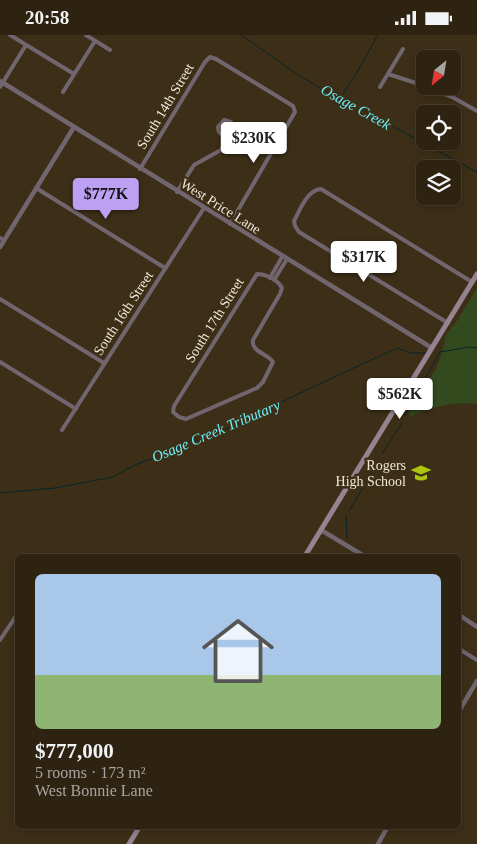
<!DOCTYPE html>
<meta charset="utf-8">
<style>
:root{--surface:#2e2311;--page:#362b1a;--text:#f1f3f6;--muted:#a7a49f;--line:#494031;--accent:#bca0f2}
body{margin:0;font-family:Georgia,serif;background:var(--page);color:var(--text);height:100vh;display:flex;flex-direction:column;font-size:19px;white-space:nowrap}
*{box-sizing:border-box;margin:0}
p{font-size:16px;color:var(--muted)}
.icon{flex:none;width:28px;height:28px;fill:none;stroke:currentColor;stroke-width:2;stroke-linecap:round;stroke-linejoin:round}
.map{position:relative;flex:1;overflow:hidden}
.side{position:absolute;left:15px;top:519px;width:446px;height:275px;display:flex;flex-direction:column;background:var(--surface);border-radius:8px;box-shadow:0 2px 8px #0003,0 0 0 1px var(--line)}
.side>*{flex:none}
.needle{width:32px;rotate:210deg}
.tools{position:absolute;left:416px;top:15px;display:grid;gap:10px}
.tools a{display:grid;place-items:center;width:45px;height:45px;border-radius:8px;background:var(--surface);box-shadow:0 2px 8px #0003,0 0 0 1px var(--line);font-size:25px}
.price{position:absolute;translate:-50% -42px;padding:0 11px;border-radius:5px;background:#fff;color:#222;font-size:16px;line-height:32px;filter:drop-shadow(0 1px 2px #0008)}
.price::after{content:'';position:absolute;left:50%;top:30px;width:15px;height:11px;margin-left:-8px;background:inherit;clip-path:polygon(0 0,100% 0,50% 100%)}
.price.on{background:var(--accent);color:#111}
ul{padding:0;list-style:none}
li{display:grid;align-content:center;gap:10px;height:265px;padding:0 20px}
li span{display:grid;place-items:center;height:155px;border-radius:8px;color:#555}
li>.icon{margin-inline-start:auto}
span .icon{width:90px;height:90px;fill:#fffc;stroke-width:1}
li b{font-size:21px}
.status{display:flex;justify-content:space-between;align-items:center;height:35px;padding:0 25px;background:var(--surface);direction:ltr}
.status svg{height:14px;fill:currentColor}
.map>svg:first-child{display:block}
.park{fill:#334a1e}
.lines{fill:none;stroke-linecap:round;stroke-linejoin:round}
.stream{stroke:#072427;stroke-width:1}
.minor{stroke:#71666f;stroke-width:4}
.tertiary{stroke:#71666f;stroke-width:4.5}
.secondary{stroke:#958391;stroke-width:5}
.labels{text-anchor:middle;stroke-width:5;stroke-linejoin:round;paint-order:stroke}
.street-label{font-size:14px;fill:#efe6d8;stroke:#3d2f17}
.poi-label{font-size:14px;fill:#efe6d8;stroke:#3d2f17;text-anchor:end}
.water-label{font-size:15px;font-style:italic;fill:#69eef8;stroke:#3d2f17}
</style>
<div class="status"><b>20:58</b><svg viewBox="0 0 49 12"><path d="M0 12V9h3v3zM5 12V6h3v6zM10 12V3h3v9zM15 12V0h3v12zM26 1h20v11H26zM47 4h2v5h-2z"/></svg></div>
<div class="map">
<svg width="477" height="809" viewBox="0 0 477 809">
<rect width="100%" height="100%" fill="#3d2f17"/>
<path class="park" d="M477,253V369C452,366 435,372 411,381L409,378L438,330L445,305V301L457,286Z"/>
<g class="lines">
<path class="stream" d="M241,0C279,26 316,55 359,73L477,137
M340,64L356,39L378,0
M405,380L440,317L469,312L477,313
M382,419L402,388
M0,458L55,453L113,442L135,430L234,391L298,359L397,313L412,318H425
M349,476L378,427
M346,481L347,503
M348,518V521"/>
<path class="minor" d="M10,0L74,39
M86,0L110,15
M388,39L425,51
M425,51L454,63L477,76
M0,52L26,10
M380,52L403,14
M63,57L95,6
M140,134L205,27L210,22L216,24L293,71L295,77L230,189
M36,153L165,233
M177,157L194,130L221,115L233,94V90L231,87L224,85L218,92L219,97L227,104
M0,203L4,205
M257,239C266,239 278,245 282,253L280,259L253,305C251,317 267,318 273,327L263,347L257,353L186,384L179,382L173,377L174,371Z
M270,243L282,222
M274,245L287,224
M0,264L104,328
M448,288L299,197L295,191L294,186C300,175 307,155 321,154L472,247
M0,327L76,374
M62,395L204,173
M0,605L18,578
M459,614L477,625"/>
<path class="tertiary" d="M0,46L432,313
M0,212L74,92
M321,495L364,521
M459,580L477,592
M459,676L477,646
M378,809L388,791"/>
<path class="secondary" d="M305,521L477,239
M129,809L140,791"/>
</g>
<defs>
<g id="school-bare" transform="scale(1.5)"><path d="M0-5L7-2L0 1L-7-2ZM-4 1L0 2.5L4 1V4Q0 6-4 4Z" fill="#adc60d" stroke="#3d2f17" stroke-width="2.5" paint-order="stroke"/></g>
</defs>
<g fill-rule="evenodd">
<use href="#school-bare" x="421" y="438"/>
</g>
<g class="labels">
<g class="street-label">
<text transform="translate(165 71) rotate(-59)" y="5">South 14th Street</text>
<text transform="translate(221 171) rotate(32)" y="5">West Price Lane</text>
<text transform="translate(123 278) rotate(-57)" y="5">South 16th Street</text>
<text transform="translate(214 285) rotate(-58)" y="5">South 17th Street</text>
</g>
<g class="poi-label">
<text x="406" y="435">Rogers<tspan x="406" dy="16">High School</tspan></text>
</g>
<g class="water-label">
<text transform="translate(356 72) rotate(29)" y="5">Osage Creek</text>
<text transform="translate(216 396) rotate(-23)" y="5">Osage Creek Tributary</text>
</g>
</g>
</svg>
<div class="tools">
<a><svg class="needle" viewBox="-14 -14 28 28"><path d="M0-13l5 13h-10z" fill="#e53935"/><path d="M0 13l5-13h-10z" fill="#a7a49f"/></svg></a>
<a><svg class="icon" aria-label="locate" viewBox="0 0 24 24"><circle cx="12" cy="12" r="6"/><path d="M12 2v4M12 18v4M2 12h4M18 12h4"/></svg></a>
<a><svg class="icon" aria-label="layers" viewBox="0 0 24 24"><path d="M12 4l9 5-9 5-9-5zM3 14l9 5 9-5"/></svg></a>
</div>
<b class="price" style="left:254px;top:129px">$230K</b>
<b class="price on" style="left:106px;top:185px">$777K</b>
<b class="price" style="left:364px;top:248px">$317K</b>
<b class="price" style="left:400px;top:385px">$562K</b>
<section class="side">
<ul>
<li><span style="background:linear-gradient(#a9c7e8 65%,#8fb573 0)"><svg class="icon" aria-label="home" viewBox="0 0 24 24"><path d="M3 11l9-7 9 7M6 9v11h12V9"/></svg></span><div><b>$777,000</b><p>5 rooms · 173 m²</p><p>West Bonnie Lane</p></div></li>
</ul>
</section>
</div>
